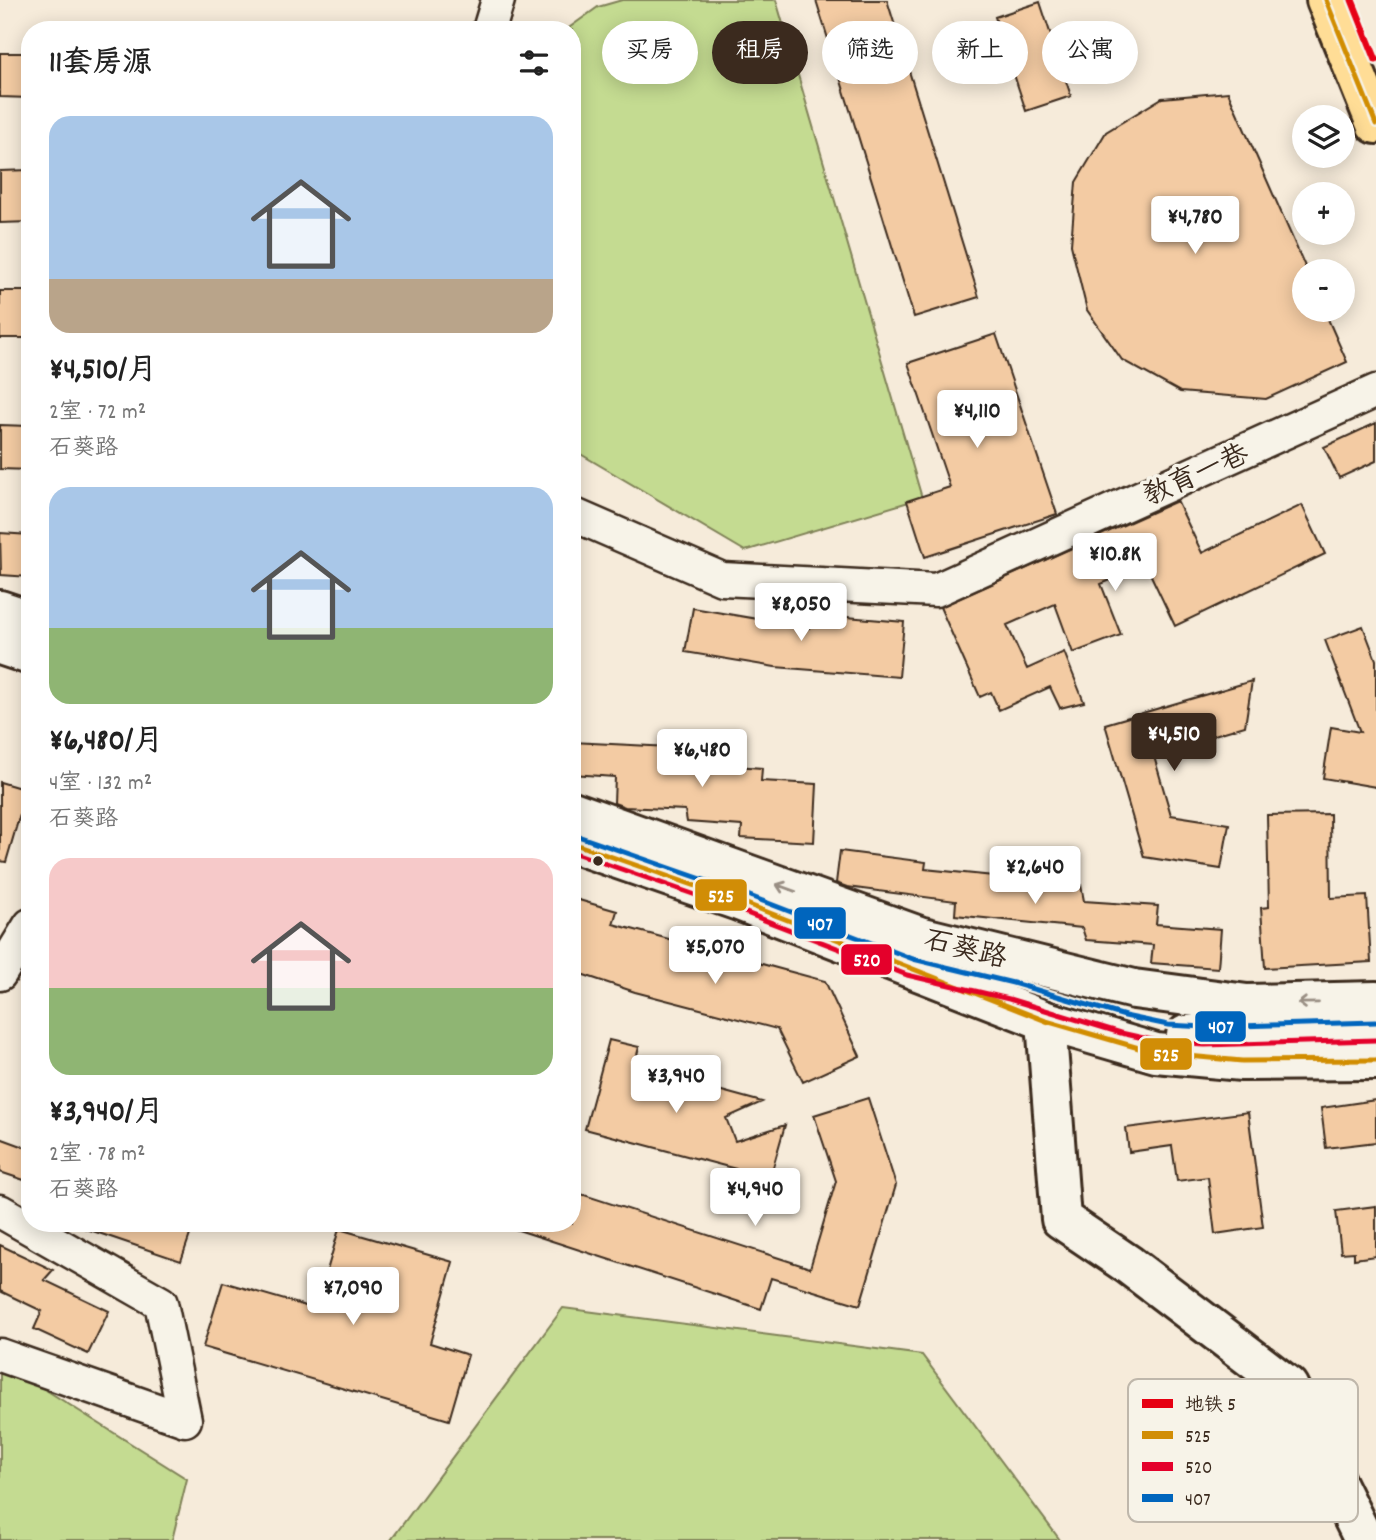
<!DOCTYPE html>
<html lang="zh">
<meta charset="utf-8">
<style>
:root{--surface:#fff;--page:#f6f6f6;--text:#222;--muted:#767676;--accent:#3b2a1e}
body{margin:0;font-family:Dekko,"LXGW WenKai TC",sans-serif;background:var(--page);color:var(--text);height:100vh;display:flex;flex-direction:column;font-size:26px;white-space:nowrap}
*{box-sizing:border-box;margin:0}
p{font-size:23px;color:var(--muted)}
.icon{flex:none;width:38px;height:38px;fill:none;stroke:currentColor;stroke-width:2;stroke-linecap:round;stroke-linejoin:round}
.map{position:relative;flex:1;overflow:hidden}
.sheet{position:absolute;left:21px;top:21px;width:560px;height:1211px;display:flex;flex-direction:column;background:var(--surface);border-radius:28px;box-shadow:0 4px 18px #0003}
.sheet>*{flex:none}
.top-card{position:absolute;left:602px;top:21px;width:665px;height:63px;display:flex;gap:14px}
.buttons{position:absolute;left:1292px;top:105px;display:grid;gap:14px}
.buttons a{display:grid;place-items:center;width:63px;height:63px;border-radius:50%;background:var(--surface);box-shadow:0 4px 18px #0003;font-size:35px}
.price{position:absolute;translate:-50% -60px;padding:0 16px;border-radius:7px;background:#fff;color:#222;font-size:23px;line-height:46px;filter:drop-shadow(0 2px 4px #0008)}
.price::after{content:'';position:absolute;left:50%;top:42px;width:21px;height:16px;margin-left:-10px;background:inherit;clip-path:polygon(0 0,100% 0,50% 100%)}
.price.active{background:var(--accent);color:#fff}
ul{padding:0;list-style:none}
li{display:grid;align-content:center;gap:14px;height:371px;padding:0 28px}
li span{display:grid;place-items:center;height:217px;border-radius:21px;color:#555}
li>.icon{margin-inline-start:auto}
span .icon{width:126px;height:126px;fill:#fffc;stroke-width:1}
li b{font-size:30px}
h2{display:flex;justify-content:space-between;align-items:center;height:84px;padding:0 28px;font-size:30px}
.tag{padding:0 24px;border-radius:32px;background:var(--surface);box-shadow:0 4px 18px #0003;font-size:24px;line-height:63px}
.tag.active{background:var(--accent);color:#fff}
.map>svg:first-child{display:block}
.green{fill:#c4db91;stroke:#808258;stroke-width:2}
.building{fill:#f3cba3;stroke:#3b2a1e;stroke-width:2}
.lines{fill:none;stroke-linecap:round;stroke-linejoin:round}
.street-casing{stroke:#3b2a1e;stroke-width:37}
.secondary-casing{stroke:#3b2a1e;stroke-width:44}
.primary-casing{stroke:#3b2a1e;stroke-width:44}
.street{stroke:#f7f3e8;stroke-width:32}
.secondary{stroke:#f7f3e8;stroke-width:38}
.primary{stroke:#ffdd96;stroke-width:38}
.bus-1-casing{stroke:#f7f3e8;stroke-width:10}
.bus-2-casing{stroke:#f7f3e8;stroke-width:10}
.bus-3-casing{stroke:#f7f3e8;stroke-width:10}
.bus-1{stroke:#d18d06;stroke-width:5}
.bus-2{stroke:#e4002b;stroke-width:5}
.bus-3{stroke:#0065bd;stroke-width:5}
.metro-1-casing{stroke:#f7f3e8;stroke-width:12}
.metro-1{stroke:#e60012;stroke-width:7}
.oneway{stroke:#998e83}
.bus-dot{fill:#3b2a1e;stroke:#f7f3e8;stroke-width:2.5}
.labels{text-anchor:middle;stroke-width:7;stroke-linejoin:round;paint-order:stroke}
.street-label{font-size:28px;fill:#3b2a1e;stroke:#f7f3e8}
.key{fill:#f7f3e8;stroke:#bfb7ab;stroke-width:2}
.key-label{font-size:19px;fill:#3b2a1e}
.line-badge{stroke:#f7f3e8;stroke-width:2.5}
.badge-label{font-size:19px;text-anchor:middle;font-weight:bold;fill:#fff}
</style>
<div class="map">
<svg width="1376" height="1540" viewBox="0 0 1376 1540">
<rect width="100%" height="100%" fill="#f6ebda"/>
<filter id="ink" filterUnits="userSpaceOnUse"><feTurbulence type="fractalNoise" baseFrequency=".0143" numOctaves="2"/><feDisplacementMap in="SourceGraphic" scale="14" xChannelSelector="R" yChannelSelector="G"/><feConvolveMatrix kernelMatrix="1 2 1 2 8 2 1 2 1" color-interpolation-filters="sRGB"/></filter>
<g filter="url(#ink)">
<path class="green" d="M622,0H776L922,498L745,551L572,449V30H566L598,7Z
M563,1308L922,1355L1060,1540H391Z
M0,1361L187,1479L172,1540H0Z"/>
<path class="building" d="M816,0H887L979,297L914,317Z
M1040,2L1071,96L1026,111L995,17Z
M0,53H30V98L0,97Z
M1228,92L1307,271H1304V310H1324L1347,362L1266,399L1180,392L1122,360L1087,310L1071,245L1076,182L1106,132L1162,98Z
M30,170V222L0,223V171Z
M0,291H30V338H0Z
M996,334L1057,514L925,557L907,501L950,487L908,363Z
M1376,423V461L1339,478L1324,447Z
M0,425L29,426L30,470L0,469Z
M1177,501L1202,553L1302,505L1325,554L1175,626L1146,565L1101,584L1121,635L1073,653L1055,604L1007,625L1027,669L1064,652L1084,702L1060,708L1050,687L999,710L991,692L980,697L940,607Z
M0,533L30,535V577L1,575Z
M693,608L810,628L812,614L904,622L899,677L775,667L685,652Z
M1363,626L1376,660V787L1323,778L1331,727L1360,732L1325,640Z
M1252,681L1245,726L1153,753L1171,815L1229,824L1221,869L1144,857L1105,724Z
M572,742L709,749L708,764L762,768L761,781L817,784L814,842L741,838L742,826L687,822L685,810L625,807L614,803L615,777L572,774Z
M0,782L27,790L6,862L0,861Z
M1330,814L1331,898L1367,896L1371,962L1265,968L1261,908L1269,907L1267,815Z
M840,851L926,862L925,869L1081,885L1084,901L1158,906L1156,924L1221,929L1218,968L1151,963L1153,945L1086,940L1082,928L955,915L956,901L847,887L836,883Z
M572,898L617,911L613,924L825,981L860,1056L803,1082L777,1029L635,992L572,971Z
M609,1040L639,1047L634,1067L762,1102L726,1118L735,1141L785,1125L770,1178L585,1129Z
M868,1098L896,1185L860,1305L771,1278L761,1309L512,1228L513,1223H572V1191L810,1268L836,1181L814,1115Z
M1376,1100V1142L1326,1148L1321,1108Z
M1248,1112L1263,1227L1215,1234L1208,1177L1177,1181L1172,1146L1129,1152L1126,1128Z
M0,1138L30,1149V1182L0,1172Z
M1376,1206V1256L1354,1259V1252L1341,1253L1336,1211Z
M82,1223H194L181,1261L81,1227Z
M339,1229L453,1262L430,1343L468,1355L449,1420L203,1347L223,1282L316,1309Z
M0,1245L53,1270L44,1280L109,1311L88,1354L34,1329L42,1311L0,1291Z"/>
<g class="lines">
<g class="street-casing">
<path id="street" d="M489,30L498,0
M572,514L722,579L936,590L1376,391
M0,974L30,925
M0,1211L161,1303L185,1420L0,1355"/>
</g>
<g class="secondary-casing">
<path id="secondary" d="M0,610L30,620
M0,645L30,655
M572,811L919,936L1134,989L1247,1004L1376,1001
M572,843L739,901L1046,1021L1156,1053L1242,1061L1376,1060
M1046,1021L1061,1219L1129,1265L1288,1386L1364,1540
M1186,1035L1376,1031"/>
</g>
<g class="primary-casing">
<path id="primary" d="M1326,0L1376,124"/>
</g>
<use href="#street" class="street"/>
<use href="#secondary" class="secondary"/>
<use href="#primary" class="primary"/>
<g class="bus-1-casing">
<path id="bus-1" d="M1326,0L1376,124
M572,843L739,901L1046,1021L1156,1053L1242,1061L1376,1060"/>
</g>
<g class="bus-2-casing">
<path id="bus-2" d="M572,852L736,909L907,975L1009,999L1121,1033L1166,1043L1205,1045L1376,1040"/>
</g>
<g class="bus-3-casing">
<path id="bus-3" d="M575,835L742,893L913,959L1013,983L1125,1016L1168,1025L1205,1027L1376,1022"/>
</g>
<use href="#bus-1" class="bus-1"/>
<use href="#bus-2" class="bus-2"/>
<use href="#bus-3" class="bus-3"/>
<g class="metro-1-casing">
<path id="metro-1" d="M1352,0L1376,60"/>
</g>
<use href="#metro-1" class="metro-1"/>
</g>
<defs><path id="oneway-shaft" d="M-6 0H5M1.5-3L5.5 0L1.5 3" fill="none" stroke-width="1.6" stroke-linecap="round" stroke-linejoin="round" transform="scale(1.75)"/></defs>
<g class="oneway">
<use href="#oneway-shaft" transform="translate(786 888) rotate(-160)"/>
<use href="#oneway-shaft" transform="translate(1308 1003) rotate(179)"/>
</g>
</g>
<circle class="bus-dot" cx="598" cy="861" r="6"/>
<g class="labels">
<g class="street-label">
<text transform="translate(1195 473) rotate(-24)" y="10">教育一巷</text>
<text transform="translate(966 947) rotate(14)" y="10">石葵路</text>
</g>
</g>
<rect x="1128" y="1379" width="230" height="143" rx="10" class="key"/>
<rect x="1142" y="1399" width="31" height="9" fill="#e60012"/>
<rect x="1142" y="1431" width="31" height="8" fill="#d18d06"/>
<rect x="1142" y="1462" width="31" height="9" fill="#e4002b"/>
<rect x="1142" y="1494" width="31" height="8" fill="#0065bd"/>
<g class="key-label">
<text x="1185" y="1410">地铁 5</text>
<text x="1185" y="1442">525</text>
<text x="1185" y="1473">520</text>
<text x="1185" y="1505">407</text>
</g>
<g class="line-badge">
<rect x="694" y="878" width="54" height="34" rx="7" fill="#d18d06"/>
<rect x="793" y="906" width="54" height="34" rx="7" fill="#0065bd"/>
<rect x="840" y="943" width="53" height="33" rx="7" fill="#e4002b"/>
<rect x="1194" y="1010" width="53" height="33" rx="7" fill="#0065bd"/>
<rect x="1139" y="1037" width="54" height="34" rx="7" fill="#d18d06"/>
</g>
<g class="badge-label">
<text x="721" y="902">525</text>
<text x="820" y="930">407</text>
<text x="867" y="966">520</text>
<text x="1221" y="1033">407</text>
<text x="1166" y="1061">525</text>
</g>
</svg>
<div class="buttons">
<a><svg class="icon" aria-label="layers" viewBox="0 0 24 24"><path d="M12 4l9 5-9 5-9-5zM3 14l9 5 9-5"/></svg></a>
<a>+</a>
<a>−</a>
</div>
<b class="price" style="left:1195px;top:256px">¥4,780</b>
<b class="price" style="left:977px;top:450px">¥4,110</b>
<b class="price" style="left:1115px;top:593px">¥10.8K</b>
<b class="price" style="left:801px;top:643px">¥8,050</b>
<b class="price active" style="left:1174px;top:773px">¥4,510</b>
<b class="price" style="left:702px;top:789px">¥6,480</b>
<b class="price" style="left:1035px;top:906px">¥2,640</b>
<b class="price" style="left:715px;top:986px">¥5,070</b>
<b class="price" style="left:676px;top:1115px">¥3,940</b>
<b class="price" style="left:755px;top:1228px">¥4,940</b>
<b class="price" style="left:353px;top:1327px">¥7,090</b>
<div class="top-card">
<a class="tag">买房</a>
<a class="tag active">租房</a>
<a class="tag">筛选</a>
<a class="tag">新上</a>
<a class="tag">公寓</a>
</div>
<section class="sheet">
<h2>11套房源<svg class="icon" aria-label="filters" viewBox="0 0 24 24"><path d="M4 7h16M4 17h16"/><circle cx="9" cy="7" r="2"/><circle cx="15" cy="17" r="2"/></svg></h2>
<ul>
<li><span style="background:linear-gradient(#a9c7e8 75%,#b9a48a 0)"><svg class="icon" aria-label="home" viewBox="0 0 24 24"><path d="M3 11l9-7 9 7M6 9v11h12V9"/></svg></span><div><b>¥4,510/月</b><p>2室 · 72 m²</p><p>石葵路</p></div></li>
<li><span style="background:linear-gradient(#a9c7e8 65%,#8fb573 0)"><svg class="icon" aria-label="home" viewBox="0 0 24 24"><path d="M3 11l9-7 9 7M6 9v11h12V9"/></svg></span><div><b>¥6,480/月</b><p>4室 · 132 m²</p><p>石葵路</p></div></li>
<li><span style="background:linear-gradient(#f6c9c9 60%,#8fb573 0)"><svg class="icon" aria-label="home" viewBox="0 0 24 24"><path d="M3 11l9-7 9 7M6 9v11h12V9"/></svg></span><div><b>¥3,940/月</b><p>2室 · 78 m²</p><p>石葵路</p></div></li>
</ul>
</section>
</div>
